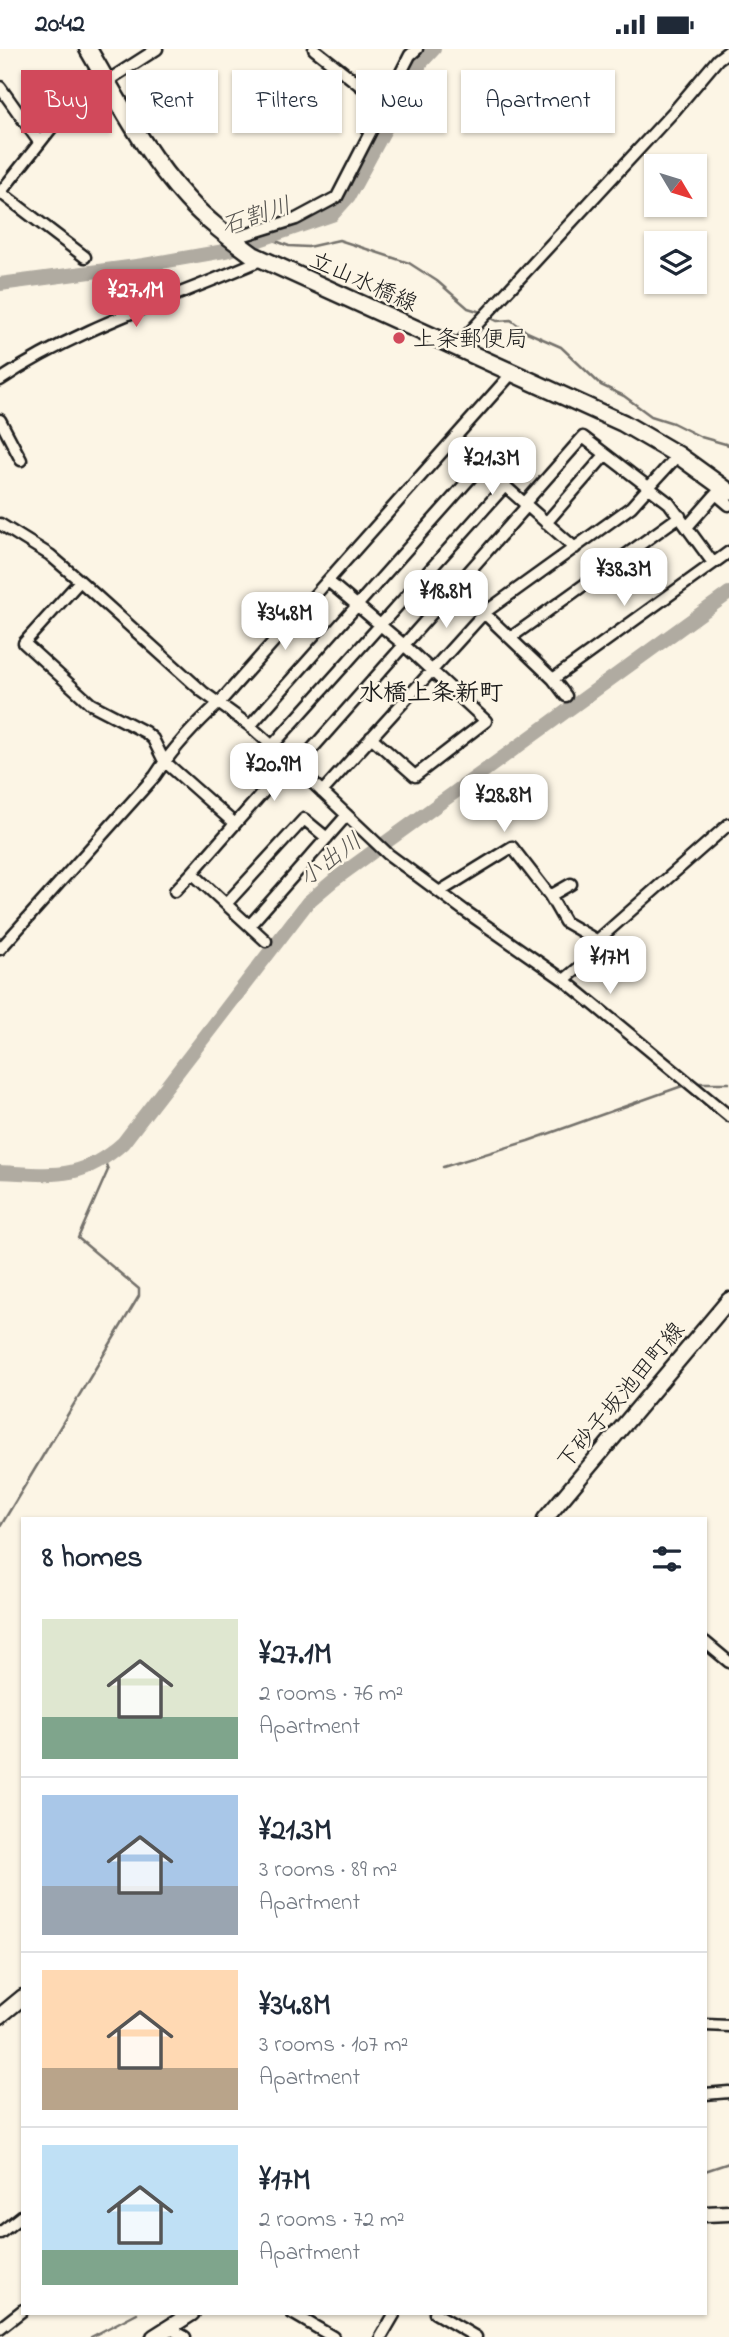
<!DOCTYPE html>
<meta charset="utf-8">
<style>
:root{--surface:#fff;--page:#f6f6f7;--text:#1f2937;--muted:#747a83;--line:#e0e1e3;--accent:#d1495b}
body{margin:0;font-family:"Indie Flower","Klee One",sans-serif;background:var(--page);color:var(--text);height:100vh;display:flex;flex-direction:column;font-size:26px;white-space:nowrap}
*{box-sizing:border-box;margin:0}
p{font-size:23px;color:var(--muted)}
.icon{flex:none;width:38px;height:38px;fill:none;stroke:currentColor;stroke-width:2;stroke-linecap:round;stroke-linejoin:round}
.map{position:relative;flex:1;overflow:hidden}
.drawer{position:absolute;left:21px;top:1468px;width:686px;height:798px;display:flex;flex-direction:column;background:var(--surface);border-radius:0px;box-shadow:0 2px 5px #0004}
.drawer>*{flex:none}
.guide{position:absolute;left:21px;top:21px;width:688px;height:63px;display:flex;gap:14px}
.needle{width:46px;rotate:128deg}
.controls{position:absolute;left:644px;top:105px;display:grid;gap:14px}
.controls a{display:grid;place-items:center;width:63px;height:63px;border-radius:0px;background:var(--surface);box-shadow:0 2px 5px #0004;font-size:35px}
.price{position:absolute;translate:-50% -60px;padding:0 16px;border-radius:14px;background:#fff;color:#222;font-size:23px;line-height:46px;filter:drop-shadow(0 2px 4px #0008)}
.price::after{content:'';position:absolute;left:50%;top:42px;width:21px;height:16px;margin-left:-10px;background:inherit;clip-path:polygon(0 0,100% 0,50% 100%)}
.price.current{background:var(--accent);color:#fff}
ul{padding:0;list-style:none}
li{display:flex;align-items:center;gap:21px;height:175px;padding:0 21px}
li+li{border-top:2px solid var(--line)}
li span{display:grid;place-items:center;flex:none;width:196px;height:140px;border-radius:0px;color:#555}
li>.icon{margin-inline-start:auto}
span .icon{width:84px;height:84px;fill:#fffc;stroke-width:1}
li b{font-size:30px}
h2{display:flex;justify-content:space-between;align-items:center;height:84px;padding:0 21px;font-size:30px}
.chip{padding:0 24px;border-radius:0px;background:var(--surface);box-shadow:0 2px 5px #0004;font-size:24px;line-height:63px}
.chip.current{background:var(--accent);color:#fff}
.status{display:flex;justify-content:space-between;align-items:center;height:49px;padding:0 35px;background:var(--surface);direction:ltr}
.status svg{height:19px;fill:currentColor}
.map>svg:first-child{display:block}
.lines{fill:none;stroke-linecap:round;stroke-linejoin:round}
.stream{stroke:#75726c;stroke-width:2.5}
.river{stroke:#b0aba1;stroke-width:14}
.street-casing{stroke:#1c1c1c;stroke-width:15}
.secondary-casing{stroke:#1c1c1c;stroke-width:19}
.primary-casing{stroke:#1c1c1c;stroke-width:21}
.street{stroke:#fcf5e5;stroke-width:10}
.secondary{stroke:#fcf5e5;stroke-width:14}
.primary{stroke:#fcf5e5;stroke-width:16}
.poi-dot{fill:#d1495b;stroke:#fcf5e5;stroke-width:2.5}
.labels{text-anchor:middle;stroke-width:5;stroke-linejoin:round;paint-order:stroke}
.street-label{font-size:23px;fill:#1c1c1c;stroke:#fcf5e5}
.poi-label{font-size:23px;fill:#1c1c1c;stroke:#fcf5e5;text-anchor:start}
.water-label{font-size:24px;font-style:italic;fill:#575551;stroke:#fcf5e5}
.neighbourhood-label{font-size:24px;font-weight:bold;fill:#1c1c1c;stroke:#fcf5e5}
</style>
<div class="status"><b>20:42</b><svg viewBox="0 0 49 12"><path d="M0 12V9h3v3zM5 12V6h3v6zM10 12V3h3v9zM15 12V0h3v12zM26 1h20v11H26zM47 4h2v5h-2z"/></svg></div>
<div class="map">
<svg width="729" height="2288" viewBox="0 0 729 2288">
<rect width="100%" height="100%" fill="#fcf5e5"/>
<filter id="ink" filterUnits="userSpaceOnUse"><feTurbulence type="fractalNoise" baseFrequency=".0143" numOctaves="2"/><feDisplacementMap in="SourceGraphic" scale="14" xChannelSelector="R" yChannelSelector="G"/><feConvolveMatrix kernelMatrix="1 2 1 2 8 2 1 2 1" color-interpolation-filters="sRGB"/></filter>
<g filter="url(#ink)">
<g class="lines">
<path class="stream" d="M268,189L289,197L308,198L339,191L409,214L437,232L468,259L484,264
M489,268L497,272L511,271L527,283L561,298L601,336L624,347L651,367L673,374L701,388L729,396
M695,1034H729
M443,1118L528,1092L685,1036
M0,1478L139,1247V1240L78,1189L108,1121L104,1110
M705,2122L729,2114
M91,2288L137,2264"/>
<path class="river" d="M0,235L144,216L230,201L332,166L349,147L421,14L434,0
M0,1123C53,1126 81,1132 123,1094L308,853L334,831L729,544"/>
<g class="street-casing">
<path id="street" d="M314,0L385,56
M0,38L39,93
M0,143L85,208
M0,144L53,77L107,32L157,0
M232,190L296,170L337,148L410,6L417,0
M456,298L675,61L718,10L729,2
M0,331C79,278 174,249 261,211
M0,371L21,411
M453,391L575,499
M524,455L583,388L669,454L713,514
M546,474L605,406
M0,475L50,506L80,532L203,643L250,677L296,718L388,805L465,862L564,931L729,1067
M688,477L716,445L729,456
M80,532L24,594L91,655L145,683L153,690L164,712L235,775L192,824
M328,532L404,596L486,672L415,727L371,688
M484,564L553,630L566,647
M510,589L680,467
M553,630L729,503
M250,677L481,417
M272,697L504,438
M296,718L526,458
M322,743L484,564L631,458L678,406
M235,775L290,713
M571,835L550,847L565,873L598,892
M175,842L192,824L266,892
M439,843L512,798L550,847
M226,855L304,770L327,789
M250,876L347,766
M0,900L155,727C173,699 195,676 219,654L513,323
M564,931L582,916L600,889L729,775
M705,1593L729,1613
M705,1976L729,1977
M705,2045L729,2043
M0,2184L23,2166
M292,2264L333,2288
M435,2264L476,2288
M0,2279L23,2261
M169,2279L185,2288
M381,2288L395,2264"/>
</g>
<g class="secondary-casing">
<path id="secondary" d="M545,1470L729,1251
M0,1967L23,1948
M705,2165L729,2164
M154,2288L192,2264"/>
</g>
<g class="primary-casing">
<path id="primary" d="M88,0C118,51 146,106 187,150C206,171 230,189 253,206L623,374L678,406L729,443"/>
</g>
<use href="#street" class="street"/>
<use href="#secondary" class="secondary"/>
<use href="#primary" class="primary"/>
</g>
</g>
<circle class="poi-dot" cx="399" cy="289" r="7"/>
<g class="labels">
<g class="street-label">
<text transform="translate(364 232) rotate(24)" y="8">立山水橋線</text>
<text transform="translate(620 1346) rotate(-50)" y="8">下砂子坂池田町線</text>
</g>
<g class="poi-label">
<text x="413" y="297">上条郵便局</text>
</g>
<g class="water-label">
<text transform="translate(256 166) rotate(-18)" y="8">石割川</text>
<text transform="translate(330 810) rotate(-37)" y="8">小出川</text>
</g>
<g class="neighbourhood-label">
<text x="431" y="651">水橋上条新町</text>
</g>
</g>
</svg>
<div class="controls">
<a><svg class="needle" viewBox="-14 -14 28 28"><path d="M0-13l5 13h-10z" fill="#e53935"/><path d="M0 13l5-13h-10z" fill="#747a83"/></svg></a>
<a><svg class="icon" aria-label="layers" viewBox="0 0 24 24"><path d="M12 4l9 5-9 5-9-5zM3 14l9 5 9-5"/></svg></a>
</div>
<b class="price current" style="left:136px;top:280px">¥27.1M</b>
<b class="price" style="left:492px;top:448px">¥21.3M</b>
<b class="price" style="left:624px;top:559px">¥38.3M</b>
<b class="price" style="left:446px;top:581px">¥18.8M</b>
<b class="price" style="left:285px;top:603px">¥34.8M</b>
<b class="price" style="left:274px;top:754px">¥20.9M</b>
<b class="price" style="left:504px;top:785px">¥28.8M</b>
<b class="price" style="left:610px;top:947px">¥17M</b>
<div class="guide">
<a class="chip current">Buy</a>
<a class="chip">Rent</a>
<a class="chip">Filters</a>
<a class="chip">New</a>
<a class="chip">Apartment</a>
</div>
<section class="drawer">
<h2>8 homes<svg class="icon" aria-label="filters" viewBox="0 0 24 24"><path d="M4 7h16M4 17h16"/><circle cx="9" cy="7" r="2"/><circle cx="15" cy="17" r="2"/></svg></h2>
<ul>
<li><span style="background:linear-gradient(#dfe7d0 70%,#7fa58c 0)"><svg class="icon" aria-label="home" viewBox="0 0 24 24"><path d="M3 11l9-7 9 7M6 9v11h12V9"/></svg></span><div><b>¥27.1M</b><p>2 rooms · 76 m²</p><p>Apartment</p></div></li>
<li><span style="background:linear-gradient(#a9c7e8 65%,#9aa5b1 0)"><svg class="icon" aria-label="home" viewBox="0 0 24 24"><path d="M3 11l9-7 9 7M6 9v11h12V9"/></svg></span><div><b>¥21.3M</b><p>3 rooms · 89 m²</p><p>Apartment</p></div></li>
<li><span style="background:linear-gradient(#ffd9b3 70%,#b9a48a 0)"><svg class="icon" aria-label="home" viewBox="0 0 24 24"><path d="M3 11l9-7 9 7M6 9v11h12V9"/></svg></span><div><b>¥34.8M</b><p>3 rooms · 107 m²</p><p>Apartment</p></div></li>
<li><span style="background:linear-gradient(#bfe0f5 75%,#7fa58c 0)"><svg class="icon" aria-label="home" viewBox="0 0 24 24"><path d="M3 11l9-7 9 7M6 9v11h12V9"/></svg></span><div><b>¥17M</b><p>2 rooms · 72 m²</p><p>Apartment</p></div></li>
</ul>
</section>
</div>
